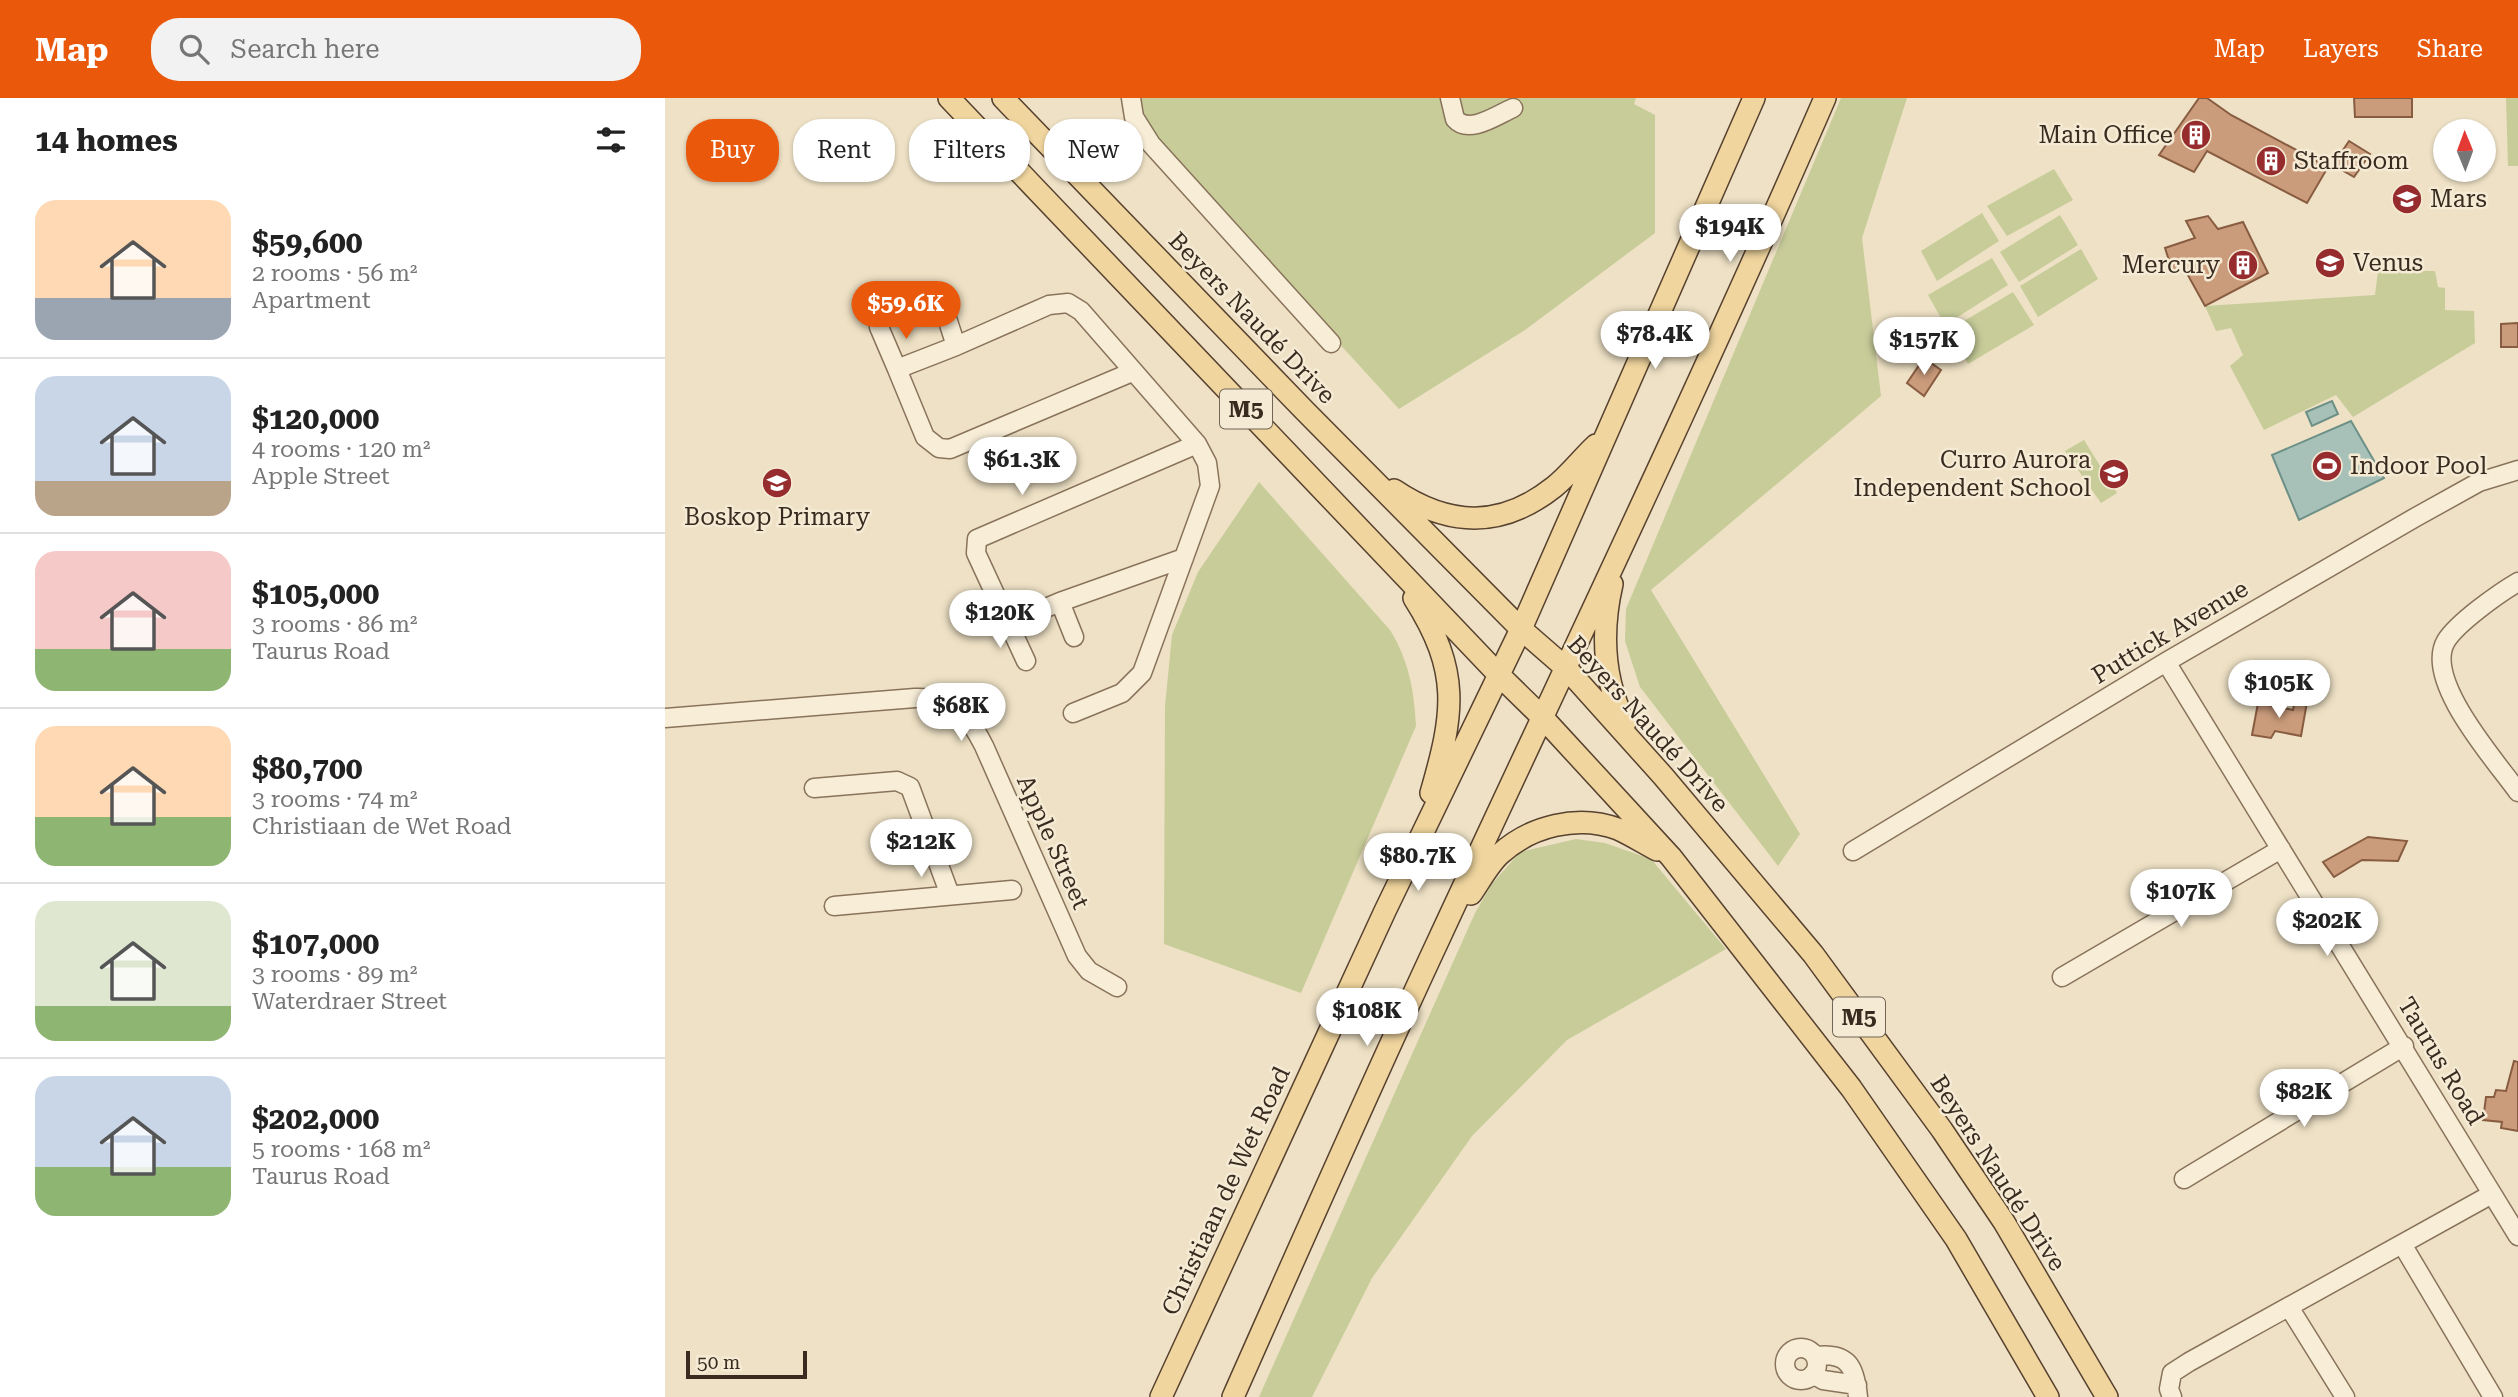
<!DOCTYPE html>
<meta charset="utf-8">
<style>
:root{--surface:#fff;--page:#f2f2f2;--text:#222;--muted:#767676;--line:#e0e0e0;--accent:#ea580c}
body{margin:0;font-family:"Roboto Serif",serif;background:var(--page);color:var(--text);height:100vh;display:flex;flex-direction:column;font-size:26px;white-space:nowrap}
*{box-sizing:border-box;margin:0}
p{font-size:23px;color:var(--muted)}
.icon{flex:none;width:38px;height:38px;fill:none;stroke:currentColor;stroke-width:2;stroke-linecap:round;stroke-linejoin:round}
.map{position:relative;flex:1;overflow:hidden}
.panel{display:flex;flex-direction:column;background:var(--surface);width:665px}
.panel>*{flex:none}
.top-card{position:absolute;left:21px;top:21px;width:665px;height:63px;display:flex;gap:14px}
.needle{width:46px;rotate:359deg}
.fabs{position:absolute;left:1768px;top:21px;display:grid;gap:14px}
.fabs a{display:grid;place-items:center;width:63px;height:63px;border-radius:50%;background:var(--surface);box-shadow:0 2px 5px #0004;font-size:35px}
.scale{position:absolute;left:21px;bottom:18px;width:121px;box-sizing:border-box;padding-left:7px;border:4px solid #392b1f;border-top:0;font-size:19px;line-height:24px;white-space:nowrap;color:#392b1f;-webkit-text-stroke:5px #f5ebd5;paint-order:stroke}
.price{position:absolute;translate:-50% -60px;padding:0 16px;border-radius:24px;background:#fff;color:#222;font-size:23px;line-height:46px;filter:drop-shadow(0 2px 4px #0008)}
.price::after{content:'';position:absolute;left:50%;top:42px;width:21px;height:16px;margin-left:-10px;background:inherit;clip-path:polygon(0 0,100% 0,50% 100%)}
.price.active{background:var(--accent);color:#fff}
ul{padding:0;list-style:none}
li{display:flex;align-items:center;gap:21px;height:175px;padding:0 35px}
li+li{border-top:2px solid var(--line)}
li span{display:grid;place-items:center;flex:none;width:196px;height:140px;border-radius:21px;color:#555}
li>.icon{margin-inline-start:auto}
span .icon{width:84px;height:84px;fill:#fffc;stroke-width:1}
li b{font-size:30px}
h2{display:flex;justify-content:space-between;align-items:center;height:84px;padding:0 35px;font-size:30px}
.pill{padding:0 24px;border-radius:28px;background:var(--surface);box-shadow:0 2px 5px #0004;font-size:24px;line-height:63px}
.pill.active{background:var(--accent);color:#fff}
header{display:flex;align-items:center;gap:42px;box-sizing:border-box;height:98px;padding:0 35px;background:var(--accent);color:#fff}
header strong{font-size:33px}
nav{display:flex;gap:38px;margin-inline-start:auto;font-size:24px}
.search{width:490px;height:63px;background:var(--page);display:flex;align-items:center;gap:18px;box-sizing:border-box;padding:0 24px;border-radius:28px;color:var(--muted);font-size:26px}
main{display:flex;flex:1;min-height:0}
.map>svg:first-child{display:block}
.green{fill:#c7cc99}
.water{fill:#a7c1b9;stroke:#6d9087;stroke-width:2}
.building{fill:#cb9c7c;stroke:#885c41;stroke-width:2}
.lines{fill:none;stroke-linecap:round;stroke-linejoin:round}
.minor-casing{stroke:#89735b;stroke-width:21}
.major-casing{stroke:#57412f;stroke-width:24}
.minor{stroke:#f8eed8;stroke-width:18}
.major{stroke:#f0d59e;stroke-width:21}
.labels{text-anchor:middle;stroke-width:5;stroke-linejoin:round;paint-order:stroke}
.shield{fill:#f5ebd5;stroke:#716556;stroke-width:2}
.shield-label{font-size:23px;font-weight:bold;fill:#392b1f}
.poi-label{font-size:24px;fill:#392b1f;stroke:#f5ebd5;text-anchor:start}
.street-label{font-size:24px;fill:#392b1f;stroke:#f5ebd5}
</style>
<header>
<strong>Map</strong>
<div class="search"><svg class="icon" aria-label="search" viewBox="0 0 24 24"><circle cx="10" cy="10" r="6"/><path d="M15 15l6 6"/></svg>Search here</div>
<nav><a>Map</a><a>Layers</a><a>Share</a></nav>
</header>
<main>
<section class="panel">
<h2>14 homes<svg class="icon" aria-label="filters" viewBox="0 0 24 24"><path d="M4 7h16M4 17h16"/><circle cx="9" cy="7" r="2"/><circle cx="15" cy="17" r="2"/></svg></h2>
<ul>
<li><span style="background:linear-gradient(#ffd9b3 70%,#9aa5b1 0)"><svg class="icon" aria-label="home" viewBox="0 0 24 24"><path d="M3 11l9-7 9 7M6 9v11h12V9"/></svg></span><div><b>$59,600</b><p>2 rooms · 56 m²</p><p>Apartment</p></div></li>
<li><span style="background:linear-gradient(#c9d6e8 75%,#b9a48a 0)"><svg class="icon" aria-label="home" viewBox="0 0 24 24"><path d="M3 11l9-7 9 7M6 9v11h12V9"/></svg></span><div><b>$120,000</b><p>4 rooms · 120 m²</p><p>Apple Street</p></div></li>
<li><span style="background:linear-gradient(#f6c9c9 70%,#8fb573 0)"><svg class="icon" aria-label="home" viewBox="0 0 24 24"><path d="M3 11l9-7 9 7M6 9v11h12V9"/></svg></span><div><b>$105,000</b><p>3 rooms · 86 m²</p><p>Taurus Road</p></div></li>
<li><span style="background:linear-gradient(#ffd9b3 65%,#8fb573 0)"><svg class="icon" aria-label="home" viewBox="0 0 24 24"><path d="M3 11l9-7 9 7M6 9v11h12V9"/></svg></span><div><b>$80,700</b><p>3 rooms · 74 m²</p><p>Christiaan de Wet Road</p></div></li>
<li><span style="background:linear-gradient(#dfe7d0 75%,#8fb573 0)"><svg class="icon" aria-label="home" viewBox="0 0 24 24"><path d="M3 11l9-7 9 7M6 9v11h12V9"/></svg></span><div><b>$107,000</b><p>3 rooms · 89 m²</p><p>Waterdraer Street</p></div></li>
<li><span style="background:linear-gradient(#c9d6e8 65%,#8fb573 0)"><svg class="icon" aria-label="home" viewBox="0 0 24 24"><path d="M3 11l9-7 9 7M6 9v11h12V9"/></svg></span><div><b>$202,000</b><p>5 rooms · 168 m²</p><p>Taurus Road</p></div></li>
</ul>
</section>
<div class="map">
<svg width="1853" height="1299" viewBox="0 0 1853 1299">
<rect width="100%" height="100%" fill="#eee1c5"/>
<path class="green" d="M471,0H971L969,6L990,17V135L860,232L734,311L479,32Z
M1176,0H1242L1197,140L1216,298L986,492L1135,736L1113,768L975,589L960,543L961,511Z
M1841,0H1853V68H1843Z
M1389,71L1408,102L1342,138L1322,108Z
M1317,115L1334,143L1272,183L1256,153Z
M1395,117L1413,147L1354,184L1335,154Z
M1416,151L1433,181L1373,219L1355,188Z
M1327,160L1343,187L1280,227L1263,197Z
M1713,173H1770L1773,189L1780,190V212L1809,213L1810,245L1688,319L1671,297L1599,332L1565,268L1578,257L1566,230L1551,233L1540,208L1710,197Z
M1348,194L1369,227L1303,266L1284,232Z
M1419,342L1452,395L1436,405L1400,353Z
M594,384L725,532C744,563 749,592 751,628L636,895L499,846L500,608L507,537L533,474Z
M911,741L940,745L986,761L1061,851L902,942L807,1038L707,1180L647,1299H594L810,815L826,787L855,754Z"/>
<path class="water" d="M1667,303L1673,316L1647,328L1641,314Z
M1686,323L1719,380L1634,422L1607,357Z"/>
<path class="building" d="M1534,0H1542L1566,17L1663,69L1642,105L1542,53L1529,74L1494,57Z
M1689,0H1747V19H1690Z
M1684,43L1705,56L1689,79L1668,67Z
M1543,118L1553,131L1578,124L1603,175L1540,208L1519,170L1508,175L1500,150L1530,140L1521,123Z
M1853,225V249H1836V226Z
M1259,260L1276,272L1259,298L1242,285Z
M1630,602L1642,604L1636,638L1610,633L1606,640L1587,637L1593,605L1628,612Z
M1703,739L1742,743L1733,763L1697,762L1669,779L1658,764Z
M1849,963L1853,964V1033L1836,1030L1837,1024L1818,1022L1821,999H1829L1831,992L1841,993Z"/>
<g class="lines">
<g class="minor-casing">
<path id="minor" d="M466,0L469,19L486,46L666,245
M785,0L790,21C804,37 832,17 848,10
M281,217L291,248
M214,229L232,271
M1853,484C1834,495 1792,525 1781,543C1758,582 1831,663 1853,694
M395,504L409,539
M345,525L395,504L519,460
M361,563L311,455L312,441L532,346
M1501,564L1853,1138
M408,615L457,595L477,575L545,388L542,365L532,346L416,213L403,205L384,207L291,248L232,271L260,339L274,350L285,351L467,274
M0,620L250,600C290,599 302,615 319,648L412,858L424,873L452,889
M149,690L232,683L245,689L285,797
M1188,753L1501,564L1751,419L1814,384L1853,372
M169,808L347,792
M1397,879L1616,751
M1519,1081L1739,948
M1737,1146L1828,1299
M1624,1209L1680,1299
M1120 1266a16 16 0 1 1 32 0a16 16 0 1 1-32 0Z
M1150,1258C1183,1254 1190,1268 1193,1299
M1148,1276L1158,1282L1192,1287
M1507,1299L1504,1291L1507,1275L1524,1264L1827,1096"/>
</g>
<g class="major-casing">
<path id="major" d="M284,0L833,576L879,621L1006,759L1186,990L1291,1141L1383,1299
M338,0L639,312L856,531L902,571L998,678L1148,856L1277,1032L1339,1124L1442,1299
M729,392C784,429 836,431 889,389C904,377 917,360 931,347
M947,486C936,534 938,581 960,625
M749,500C796,574 789,615 766,695
M806,796C815,783 824,766 835,756C866,728 913,716 953,731C966,737 979,745 992,752
M496,1299L720,813L856,531L1089,0
M568,1299C636,1146 703,993 774,841C904,561 1037,283 1160,0"/>
</g>
<use href="#minor" class="minor"/>
<use href="#major" class="major"/>
</g>
<defs>
<g id="building-disc" transform="scale(1.575)"><circle r="9.5" fill="#972c2e" stroke="#f5ebd5"/><path d="M-4-6H4V6H1V3H-1V6H-4ZM-2.5-4.3h1.7v1.8h-1.7ZM.8-4.3h1.7v1.8H.8ZM-2.5-1h1.7V.8h-1.7ZM.8-1h1.7V.8H.8Z" fill="#fff"/></g>
<g id="school-disc" transform="scale(1.575)"><circle r="9.5" fill="#972c2e" stroke="#f5ebd5"/><path d="M0-5L7-2L0 1L-7-2ZM-4 1L0 2.5L4 1V4Q0 6-4 4Z" fill="#fff"/></g>
<g id="stadium-disc" transform="scale(1.575)"><circle r="9.5" fill="#972c2e" stroke="#f5ebd5"/><path d="M0-5a6.5 5 0 1 0 0 10a6.5 5 0 1 0 0-10ZM-3.5-1.8h7v3.6h-7Z" fill="#fff"/></g>
</defs>
<g fill-rule="evenodd">
<use href="#building-disc" x="1531" y="37"/>
<use href="#building-disc" x="1606" y="63"/>
<use href="#school-disc" x="1742" y="101"/>
<use href="#school-disc" x="1665" y="165"/>
<use href="#building-disc" x="1578" y="167"/>
<use href="#stadium-disc" x="1662" y="368"/>
<use href="#school-disc" x="1449" y="376"/>
<use href="#school-disc" x="112" y="385"/>
</g>
<g class="labels">
<g class="shield">
<rect x="555" y="291.5" width="52" height="39" rx="5"/>
<rect x="1168" y="899.5" width="52" height="39" rx="5"/>
</g>
<g class="shield-label">
<text x="581" y="319">M5</text>
<text x="1194" y="927">M5</text>
</g>
<g class="poi-label">
<text x="1508" y="45" text-anchor="end">Main Office</text>
<text x="1629" y="71">Staffroom</text>
<text x="1765" y="109">Mars</text>
<text x="1688" y="173">Venus</text>
<text x="1555" y="175" text-anchor="end">Mercury</text>
<text x="1426" y="370" text-anchor="end">Curro Aurora<tspan x="1426" dy="28">Independent School</tspan></text>
<text x="1685" y="376">Indoor Pool</text>
<text x="112" y="427" text-anchor="middle">Boskop Primary</text>
</g>
<g class="street-label">
<text transform="translate(587 220) rotate(46)" y="8">Beyers Naudé Drive</text>
<text transform="translate(1505 534) rotate(-31)" y="8">Puttick Avenue</text>
<text transform="translate(983 626) rotate(48)" y="8">Beyers Naudé Drive</text>
<text transform="translate(388 744) rotate(66)" y="8">Apple Street</text>
<text transform="translate(1776 963) rotate(59)" y="8">Taurus Road</text>
<text transform="translate(1333 1075) rotate(57)" y="8">Beyers Naudé Drive</text>
<text transform="translate(561 1093) rotate(-65)" y="8">Christiaan de Wet Road</text>
</g>
</g>
</svg>
<div class="fabs">
<a><svg class="needle" viewBox="-14 -14 28 28"><path d="M0-13l5 13h-10z" fill="#e53935"/><path d="M0 13l5-13h-10z" fill="#767676"/></svg></a>
</div>
<div class="scale">50 m</div>
<b class="price" style="left:1065px;top:166px">$194K</b>
<b class="price active" style="left:241px;top:243px">$59.6K</b>
<b class="price" style="left:990px;top:273px">$78.4K</b>
<b class="price" style="left:1259px;top:279px">$157K</b>
<b class="price" style="left:357px;top:399px">$61.3K</b>
<b class="price" style="left:335px;top:552px">$120K</b>
<b class="price" style="left:1614px;top:622px">$105K</b>
<b class="price" style="left:296px;top:645px">$68K</b>
<b class="price" style="left:256px;top:781px">$212K</b>
<b class="price" style="left:753px;top:795px">$80.7K</b>
<b class="price" style="left:1516px;top:831px">$107K</b>
<b class="price" style="left:1662px;top:860px">$202K</b>
<b class="price" style="left:702px;top:950px">$108K</b>
<b class="price" style="left:1639px;top:1031px">$82K</b>
<div class="top-card">
<a class="pill active">Buy</a>
<a class="pill">Rent</a>
<a class="pill">Filters</a>
<a class="pill">New</a>
</div>
</div>
</main>
